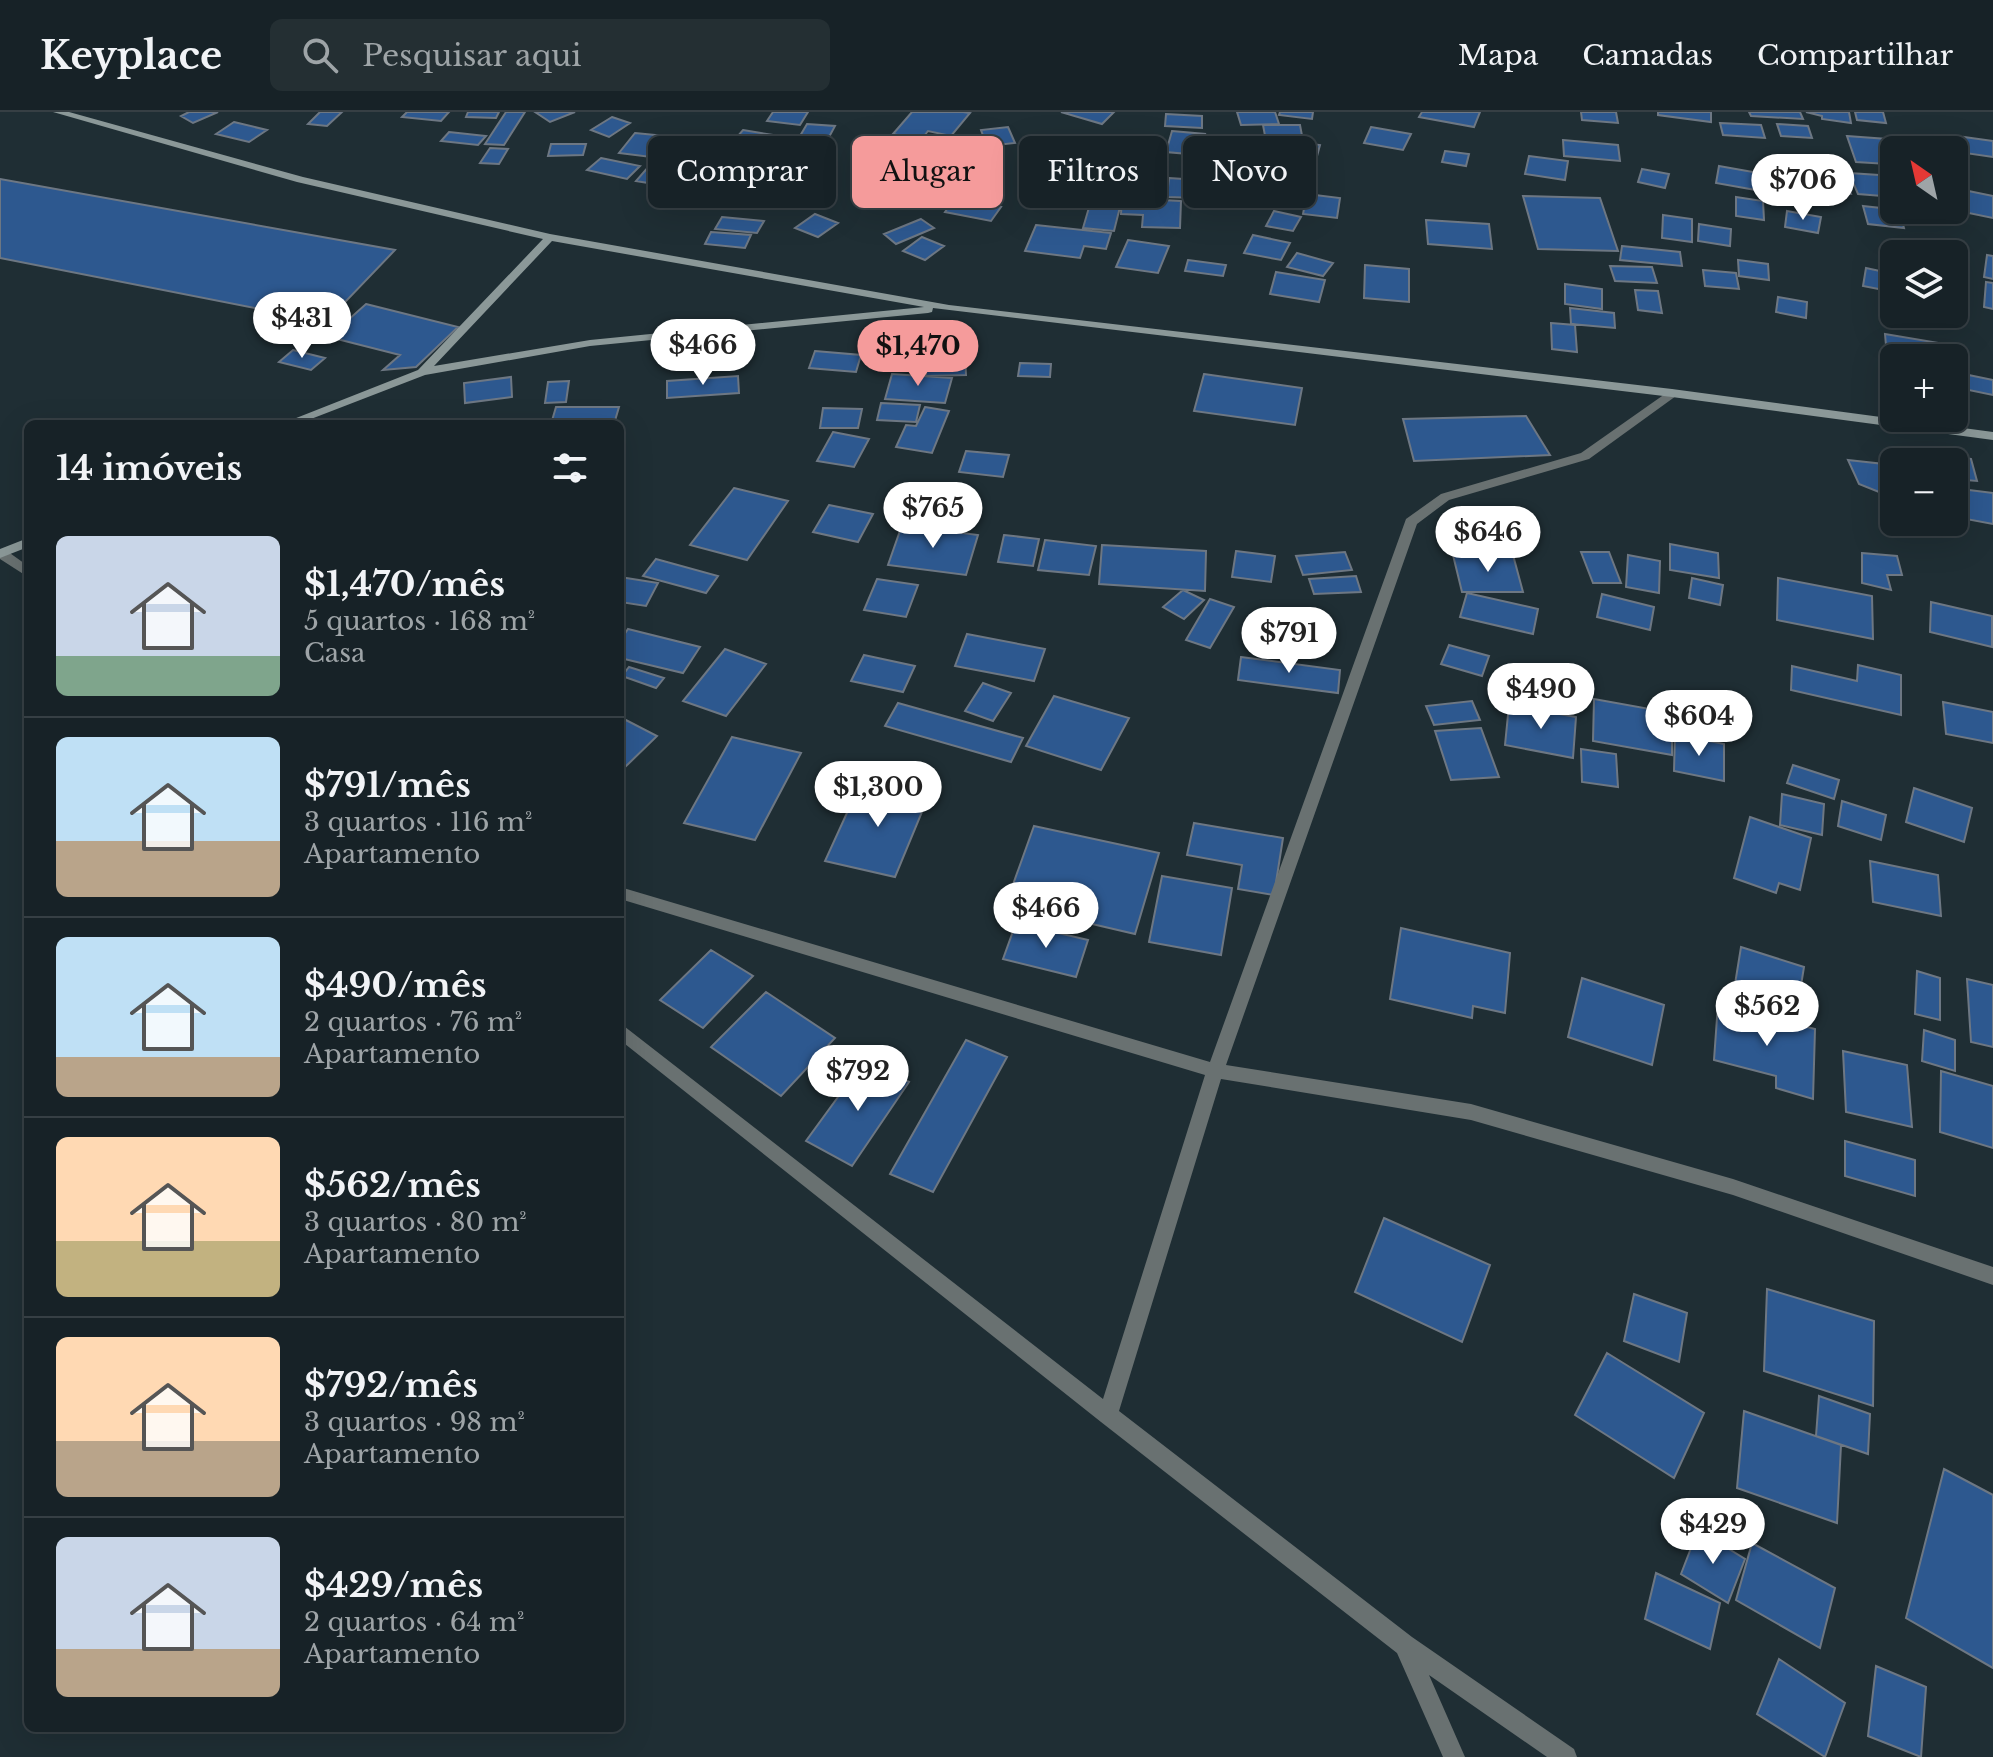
<!DOCTYPE html>
<html lang="pt">
<meta charset="utf-8">
<style>
:root{--surface:#172227;--page:#242f33;--text:#f1f3f6;--muted:#9ea4a7;--line:#363f44;--accent:#f59b9b}
body{margin:0;font-family:"Libre Baskerville",serif;background:var(--page);color:var(--text);height:100vh;display:flex;flex-direction:column;font-size:30px;white-space:nowrap}
*{box-sizing:border-box;margin:0}
p{font-size:26px;color:var(--muted)}
.icon{flex:none;width:44px;height:44px;fill:none;stroke:currentColor;stroke-width:2;stroke-linecap:round;stroke-linejoin:round}
.map{position:relative;flex:1;overflow:hidden}
.drawer{position:absolute;left:24px;top:308px;width:600px;height:1312px;display:flex;flex-direction:column;background:var(--surface);border-radius:12px;box-shadow:0 8px 32px #0002,0 0 0 2px var(--line)}
.drawer>*{flex:none}
.hud{position:absolute;left:648px;top:24px;width:760px;height:72px;display:flex;gap:16px}
.needle{width:52px;rotate:326deg}
.buttons{position:absolute;left:1880px;top:24px;display:grid;gap:16px}
.buttons a{display:grid;place-items:center;width:88px;height:88px;border-radius:12px;background:var(--surface);box-shadow:0 8px 32px #0002,0 0 0 2px var(--line);font-size:40px}
.price{position:absolute;translate:-50% -68px;padding:0 18px;border-radius:28px;background:#fff;color:#222;font-size:26px;line-height:52px;filter:drop-shadow(0 2px 4px #0008)}
.price::after{content:'';position:absolute;left:50%;top:48px;width:24px;height:18px;margin-left:-12px;background:inherit;clip-path:polygon(0 0,100% 0,50% 100%)}
.price.selected{background:var(--accent);color:#111}
ul{padding:0;list-style:none}
li{display:flex;align-items:center;gap:24px;height:200px;padding:0 32px}
li+li{border-top:2px solid var(--line)}
li span{display:grid;place-items:center;flex:none;width:224px;height:160px;border-radius:12px;color:#555}
li>.icon{margin-inline-start:auto}
span .icon{width:96px;height:96px;fill:#fffc;stroke-width:1}
li b{font-size:34px}
h2{display:flex;justify-content:space-between;align-items:center;height:96px;padding:0 32px;font-size:34px}
.tag{padding:0 28px;border-radius:12px;background:var(--surface);box-shadow:0 8px 32px #0002,0 0 0 2px var(--line);font-size:28px;line-height:72px}
.tag.selected{background:var(--accent);color:#111}
header{display:flex;align-items:center;gap:48px;box-sizing:border-box;height:112px;padding:0 40px;background:var(--surface);border-bottom:2px solid var(--line)}
header strong{font-size:38px}
nav{display:flex;gap:44px;margin-inline-start:auto;font-size:28px}
.search{width:560px;height:72px;background:var(--page);display:flex;align-items:center;gap:20px;box-sizing:border-box;padding:0 28px;border-radius:12px;color:var(--muted);font-size:30px}
.map>svg:first-child{display:block}
.building{fill:#2d588f;stroke:#6d7783;stroke-width:2}
.lines{fill:none;stroke-linecap:round;stroke-linejoin:round}
.street{fill:#697171;fill-rule:evenodd}
.secondary{fill:#8b9898;fill-rule:evenodd}
</style>
<header>
<strong>Keyplace</strong>
<div class="search"><svg class="icon" aria-label="search" viewBox="0 0 24 24"><circle cx="10" cy="10" r="6"/><path d="M15 15l6 6"/></svg>Pesquisar aqui</div>
<nav><a>Mapa</a><a>Camadas</a><a>Compartilhar</a></nav>
</header>
<div class="map">
<svg width="1993" height="1645" viewBox="0 0 1993 1645">
<rect width="100%" height="100%" fill="#1f2e34"/>
<path class="building" d="M189,0H218L193,11L181,4Z
M320,0H342L327,14L308,12Z
M407,0H449L441,9L402,5Z
M468,0H499L496,6L466,5Z
M506,0H525L504,33L485,32Z
M535,0H575L550,10Z
M773,0H808L800,13L767,9Z
M912,0H963L970,1L951,24L928,19L921,28L893,22Z
M1061,0H1114L1102,12Z
M1237,0H1275L1279,12L1241,13Z
M1280,0H1313L1312,7L1279,3Z
M1422,0H1480L1474,15L1419,5Z
M1581,0H1616L1618,11L1582,8Z
M1658,0H1711V10L1658,3Z
M1749,0H1800L1803,7L1751,4Z
M1806,0H1849L1851,11L1822,7V4Z
M1855,0H1883L1886,11L1857,8Z
M1166,2L1202,4V16L1165,14Z
M612,5L630,11L609,25L591,18Z
M234,10L267,18L249,30L216,22Z
M1720,11L1761,13L1765,26L1723,23Z
M807,12L835,14L828,27L800,24Z
M1777,12L1808,14L1812,26L1781,24Z
M1263,13H1300L1303,29H1266Z
M1008,15L1015,31L987,34L981,18Z
M1371,15L1411,22L1403,38L1364,31Z
M743,18L773,23L761,37L731,32Z
M1172,19L1205,22L1199,43L1166,40Z
M449,20L486,24L478,33L441,29Z
M635,21L666,24L651,45L619,41Z
M1847,24L1901,28L1905,38H1894V47L1885,46L1887,52L1856,50Z
M1964,25L1993,29V45L1965,41Z
M1563,28L1618,33L1620,49L1564,44Z
M1294,30L1320,33L1316,48L1290,44Z
M808,31L833,37L821,49L796,44Z
M551,32H586L583,43L548,44Z
M490,36L508,37L499,52L480,51Z
M1231,36L1250,39L1245,54L1226,50Z
M1445,39L1469,42L1466,54L1442,50Z
M1256,43L1292,47L1288,62L1252,59Z
M1529,44L1568,49L1565,68L1525,62Z
M601,46L640,54L627,67L587,58Z
M656,46L697,52L678,76L636,69Z
M790,48L819,55L804,70L773,63Z
M1719,54L1770,63L1767,80L1716,71Z
M1805,54L1842,56L1851,82L1813,79Z
M1642,57L1669,62L1665,76L1638,70Z
M1849,61L1894,64V85L1858,82Z
M1084,63L1131,65L1128,86L1080,83Z
M1169,66L1198,68V86L1167,85Z
M1233,66L1296,77L1288,94L1225,83Z
M0,67L395,138L326,210L0,146Z
M725,68L752,73L741,85L714,80Z
M786,69L824,78L806,97L767,87Z
M1954,76L1993,84V106L1954,98Z
M1307,82L1340,86L1337,106L1303,102Z
M1523,84L1600,86L1618,139L1538,137Z
M1736,85L1763,89L1764,108L1736,104Z
M955,86L1001,95L991,109L945,100Z
M1122,86L1181,89L1180,116L1142,115L1143,103L1121,102Z
M1090,92L1120,95L1114,119L1083,116Z
M1863,94L1899,98L1904,116L1868,112Z
M1274,99L1301,105L1293,119L1266,114Z
M1787,99L1821,105L1818,121L1785,115Z
M815,102L838,111L818,125L795,116Z
M1663,103L1692,107V130L1662,126Z
M722,105L764,109L757,121L715,117Z
M921,107L934,116L896,132L884,122Z
M1426,108L1489,112L1492,137L1428,132Z
M1699,112L1731,117L1730,134L1698,129Z
M1036,113L1111,121L1106,137L1084,134L1080,146L1025,139Z
M711,120L751,123L745,136L705,132Z
M1253,123L1290,131L1281,148L1244,141Z
M922,125L944,134L925,148L903,139Z
M1128,128L1169,134L1158,161L1116,155Z
M1622,134L1680,140L1682,154L1620,148Z
M1297,141L1333,151L1323,164L1287,155Z
M1987,143L1993,144V167L1984,165Z
M1188,148L1226,153L1223,164L1185,159Z
M1738,148L1768,152L1769,168L1739,164Z
M1365,153L1409,157V190L1364,186Z
M1610,154L1652,155L1657,171L1615,169Z
M1866,156L1894,162V180L1863,174Z
M1703,158L1736,161L1739,177L1705,174Z
M1276,160L1325,168L1319,190L1270,182Z
M1986,170L1993,171V197L1984,195Z
M1565,172L1602,177V197L1565,192Z
M1635,178L1658,179L1662,201L1638,198Z
M1778,185L1807,190L1806,206L1776,200Z
M366,192L458,215L416,255L383,258L400,243L329,225Z
M1570,196L1614,201L1615,216L1571,212Z
M1551,211L1575,213L1577,240L1552,237Z
M1885,222L1939,231L1940,246L1887,245Z
M293,238L325,246L311,258L279,250Z
M815,239L861,243L856,260L809,256Z
M965,239L966,263L926,264V240Z
M1020,251L1051,252L1050,265L1018,264Z
M1959,261L1993,268V283L1959,276Z
M892,262L952,266L945,291L885,287Z
M1204,262L1302,276L1295,313L1194,299Z
M738,264L739,281L667,286V269Z
M511,265L512,285L465,291L464,271Z
M569,269L566,290L545,291L548,270Z
M881,291L920,293L916,310L877,308Z
M556,295H619L614,312H551Z
M925,295L949,299L932,341L896,335L906,313L916,314Z
M823,296L862,297L858,316H820Z
M1526,304L1550,343L1414,349L1403,307Z
M833,320L869,327L854,355L817,349Z
M966,339L1009,343L1003,365L959,360Z
M1946,344L1971,347L1977,369L1954,367V350H1947Z
M1848,348L1884,352L1894,386L1859,372Z
M734,376L788,389L747,448L690,433Z
M1961,377L1993,381V412L1966,407Z
M829,393L873,402L858,430L813,420Z
M902,413L978,423L966,463L888,453Z
M1004,423L1039,427L1033,454L998,450Z
M1045,428L1096,434L1089,463L1038,458Z
M1670,432L1718,441L1719,466L1670,458Z
M1102,433L1206,439L1205,479L1099,472Z
M1236,439L1275,444L1271,470L1232,465Z
M1345,440L1352,458L1303,463L1296,444Z
M1581,440H1609L1621,471H1593Z
M1862,441L1897,444L1902,463H1887L1891,478L1862,471Z
M1453,443H1513L1523,480H1462Z
M1628,443L1660,449L1659,481L1626,475Z
M656,447L718,464L706,481L643,464Z
M1356,464L1361,480L1314,482L1309,467Z
M620,465L658,471L646,494L620,490Z
M1692,466L1723,473L1720,493L1689,486Z
M1778,466L1872,484L1873,527L1777,508Z
M877,467L918,473L906,505L864,498Z
M1183,478L1204,488L1184,507L1163,495Z
M1467,481L1538,497L1533,522L1460,505Z
M1602,482L1654,495L1650,518L1597,505Z
M1210,487L1234,495L1210,536L1186,528Z
M1931,490L1992,504V535L1930,520Z
M628,517L700,535L683,561L620,546V529Z
M967,522L1045,537L1034,569L955,554Z
M1449,533L1489,544L1482,564L1441,552Z
M725,537L766,552L726,604L683,589Z
M864,543L915,554L903,580L851,569Z
M1241,545L1340,558L1338,581L1238,568Z
M1858,553L1901,563V603L1791,578L1792,554L1857,569Z
M629,555L664,566L656,576L622,564Z
M1513,559L1581,574L1578,600L1508,586Z
M983,571L1011,581L993,609L965,599Z
M1054,584L1129,606L1101,658L1026,634Z
M1594,587L1672,601V643L1593,629Z
M1472,589L1480,608L1434,613L1426,594Z
M1943,590L1993,600V631L1946,622Z
M898,591L1023,626L1011,650L885,614Z
M1509,593L1576,605L1573,646L1505,633Z
M620,605L657,624L620,660Z
M1481,616L1499,665L1451,668L1435,619Z
M1675,622L1724,632V669L1674,659Z
M732,625L801,641L755,728L684,711Z
M1581,637L1616,642L1618,675L1582,670Z
M1793,653L1839,668L1834,687L1787,671Z
M862,668L929,683L895,765L825,749Z
M1914,676L1972,696L1964,730L1906,710Z
M1782,682L1824,692L1822,723L1780,713Z
M1842,689L1886,703L1881,728L1838,714Z
M1750,705L1811,726L1800,778L1779,771L1776,781L1734,766Z
M1194,711L1283,726L1274,783L1238,777L1242,753L1187,743Z
M1034,714L1159,741L1135,822L1006,792Z
M1870,749L1938,763L1941,804L1873,790Z
M1162,764L1232,776L1221,843L1149,830Z
M1016,811L1088,828L1076,865L1003,847Z
M1401,816L1510,841L1505,901L1473,894L1472,906L1390,887Z
M1741,835L1804,855L1798,892L1735,872Z
M711,838L753,864L703,916L660,888Z
M1917,859L1940,866V908L1915,902Z
M1582,866L1664,893L1652,953L1568,925Z
M1967,867L1993,873V935L1971,930Z
M766,880L835,926L781,984L711,935Z
M1718,892L1815,917L1813,987L1776,976V964L1714,948Z
M1924,918L1955,928V959L1922,949Z
M966,928L1007,945L933,1080L890,1062Z
M1843,939L1907,953L1912,1015L1846,1000Z
M865,948L909,970L852,1054L806,1029Z
M1941,959L1993,974V1036L1940,1020Z
M1845,1029L1915,1048V1084L1845,1064Z
M1384,1106L1490,1153L1462,1230L1355,1180Z
M1767,1177L1874,1209L1873,1294L1764,1259Z
M1634,1182L1687,1201L1679,1250L1624,1229Z
M1607,1241L1704,1301L1674,1366L1575,1303Z
M1819,1284L1870,1302L1868,1342L1816,1324Z
M1744,1299L1841,1333L1837,1411L1737,1376Z
M1944,1357L1993,1383V1556L1906,1506Z
M1698,1418L1745,1447L1728,1491L1681,1462Z
M1752,1431L1835,1476L1820,1536L1736,1488Z
M1656,1461L1720,1491L1710,1537L1645,1507Z
M1779,1547L1845,1591L1825,1645L1757,1602Z
M1876,1554L1926,1575L1921,1645L1868,1624Z"/>
<g class="lines">
<path class="street" d="M1672,277L1678,281L1676,284L1589,347L1449,388L1417,412L1226,953L1471,992L1733,1067L1993,1155V1173L1733,1083L1471,1008L1221,967L1119,1299L1412,1525L1574,1637L1577,1645H1547L1429,1563L1465,1645H1443L1397,1541L1101,1310L620,928V911L1103,1287L1205,963L620,787V775L1210,950L1406,407L1441,382L1581,341Z
M0,438L7,439L28,454V465L0,447Z"/>
<path class="secondary" d="M53,0H69L303,65L550,122L949,193L1672,277L1993,320V328L1672,285L933,196L932,200L928,201L590,234L425,263L298,312H281L418,258L543,127L297,70ZM552,129L924,195L590,228L434,254Z
M28,426V435L0,446V437Z"/>
</g>
</svg>
<div class="buttons">
<a><svg class="needle" viewBox="-14 -14 28 28"><path d="M0-13l5 13h-10z" fill="#e53935"/><path d="M0 13l5-13h-10z" fill="#9ea4a7"/></svg></a>
<a><svg class="icon" aria-label="layers" viewBox="0 0 24 24"><path d="M12 4l9 5-9 5-9-5zM3 14l9 5 9-5"/></svg></a>
<a>+</a>
<a>−</a>
</div>
<b class="price" style="left:1803px;top:110px">$706</b>
<b class="price" style="left:302px;top:248px">$431</b>
<b class="price" style="left:703px;top:275px">$466</b>
<b class="price selected" style="left:918px;top:276px">$1,470</b>
<b class="price" style="left:933px;top:438px">$765</b>
<b class="price" style="left:1488px;top:462px">$646</b>
<b class="price" style="left:1289px;top:563px">$791</b>
<b class="price" style="left:1541px;top:619px">$490</b>
<b class="price" style="left:1699px;top:646px">$604</b>
<b class="price" style="left:878px;top:717px">$1,300</b>
<b class="price" style="left:1046px;top:838px">$466</b>
<b class="price" style="left:1767px;top:936px">$562</b>
<b class="price" style="left:858px;top:1001px">$792</b>
<b class="price" style="left:1713px;top:1454px">$429</b>
<div class="hud">
<a class="tag">Comprar</a>
<a class="tag selected">Alugar</a>
<a class="tag">Filtros</a>
<a class="tag">Novo</a>
</div>
<section class="drawer">
<h2>14 imóveis<svg class="icon" aria-label="filters" viewBox="0 0 24 24"><path d="M4 7h16M4 17h16"/><circle cx="9" cy="7" r="2"/><circle cx="15" cy="17" r="2"/></svg></h2>
<ul>
<li><span style="background:linear-gradient(#c9d6e8 75%,#7fa58c 0)"><svg class="icon" aria-label="home" viewBox="0 0 24 24"><path d="M3 11l9-7 9 7M6 9v11h12V9"/></svg></span><div><b>$1,470/mês</b><p>5 quartos · 168 m²</p><p>Casa</p></div></li>
<li><span style="background:linear-gradient(#bfe0f5 65%,#b9a48a 0)"><svg class="icon" aria-label="home" viewBox="0 0 24 24"><path d="M3 11l9-7 9 7M6 9v11h12V9"/></svg></span><div><b>$791/mês</b><p>3 quartos · 116 m²</p><p>Apartamento</p></div></li>
<li><span style="background:linear-gradient(#bfe0f5 75%,#b9a48a 0)"><svg class="icon" aria-label="home" viewBox="0 0 24 24"><path d="M3 11l9-7 9 7M6 9v11h12V9"/></svg></span><div><b>$490/mês</b><p>2 quartos · 76 m²</p><p>Apartamento</p></div></li>
<li><span style="background:linear-gradient(#ffd9b3 65%,#c2b280 0)"><svg class="icon" aria-label="home" viewBox="0 0 24 24"><path d="M3 11l9-7 9 7M6 9v11h12V9"/></svg></span><div><b>$562/mês</b><p>3 quartos · 80 m²</p><p>Apartamento</p></div></li>
<li><span style="background:linear-gradient(#ffd9b3 65%,#b9a48a 0)"><svg class="icon" aria-label="home" viewBox="0 0 24 24"><path d="M3 11l9-7 9 7M6 9v11h12V9"/></svg></span><div><b>$792/mês</b><p>3 quartos · 98 m²</p><p>Apartamento</p></div></li>
<li><span style="background:linear-gradient(#c9d6e8 70%,#b9a48a 0)"><svg class="icon" aria-label="home" viewBox="0 0 24 24"><path d="M3 11l9-7 9 7M6 9v11h12V9"/></svg></span><div><b>$429/mês</b><p>2 quartos · 64 m²</p><p>Apartamento</p></div></li>
</ul>
</section>
</div>
